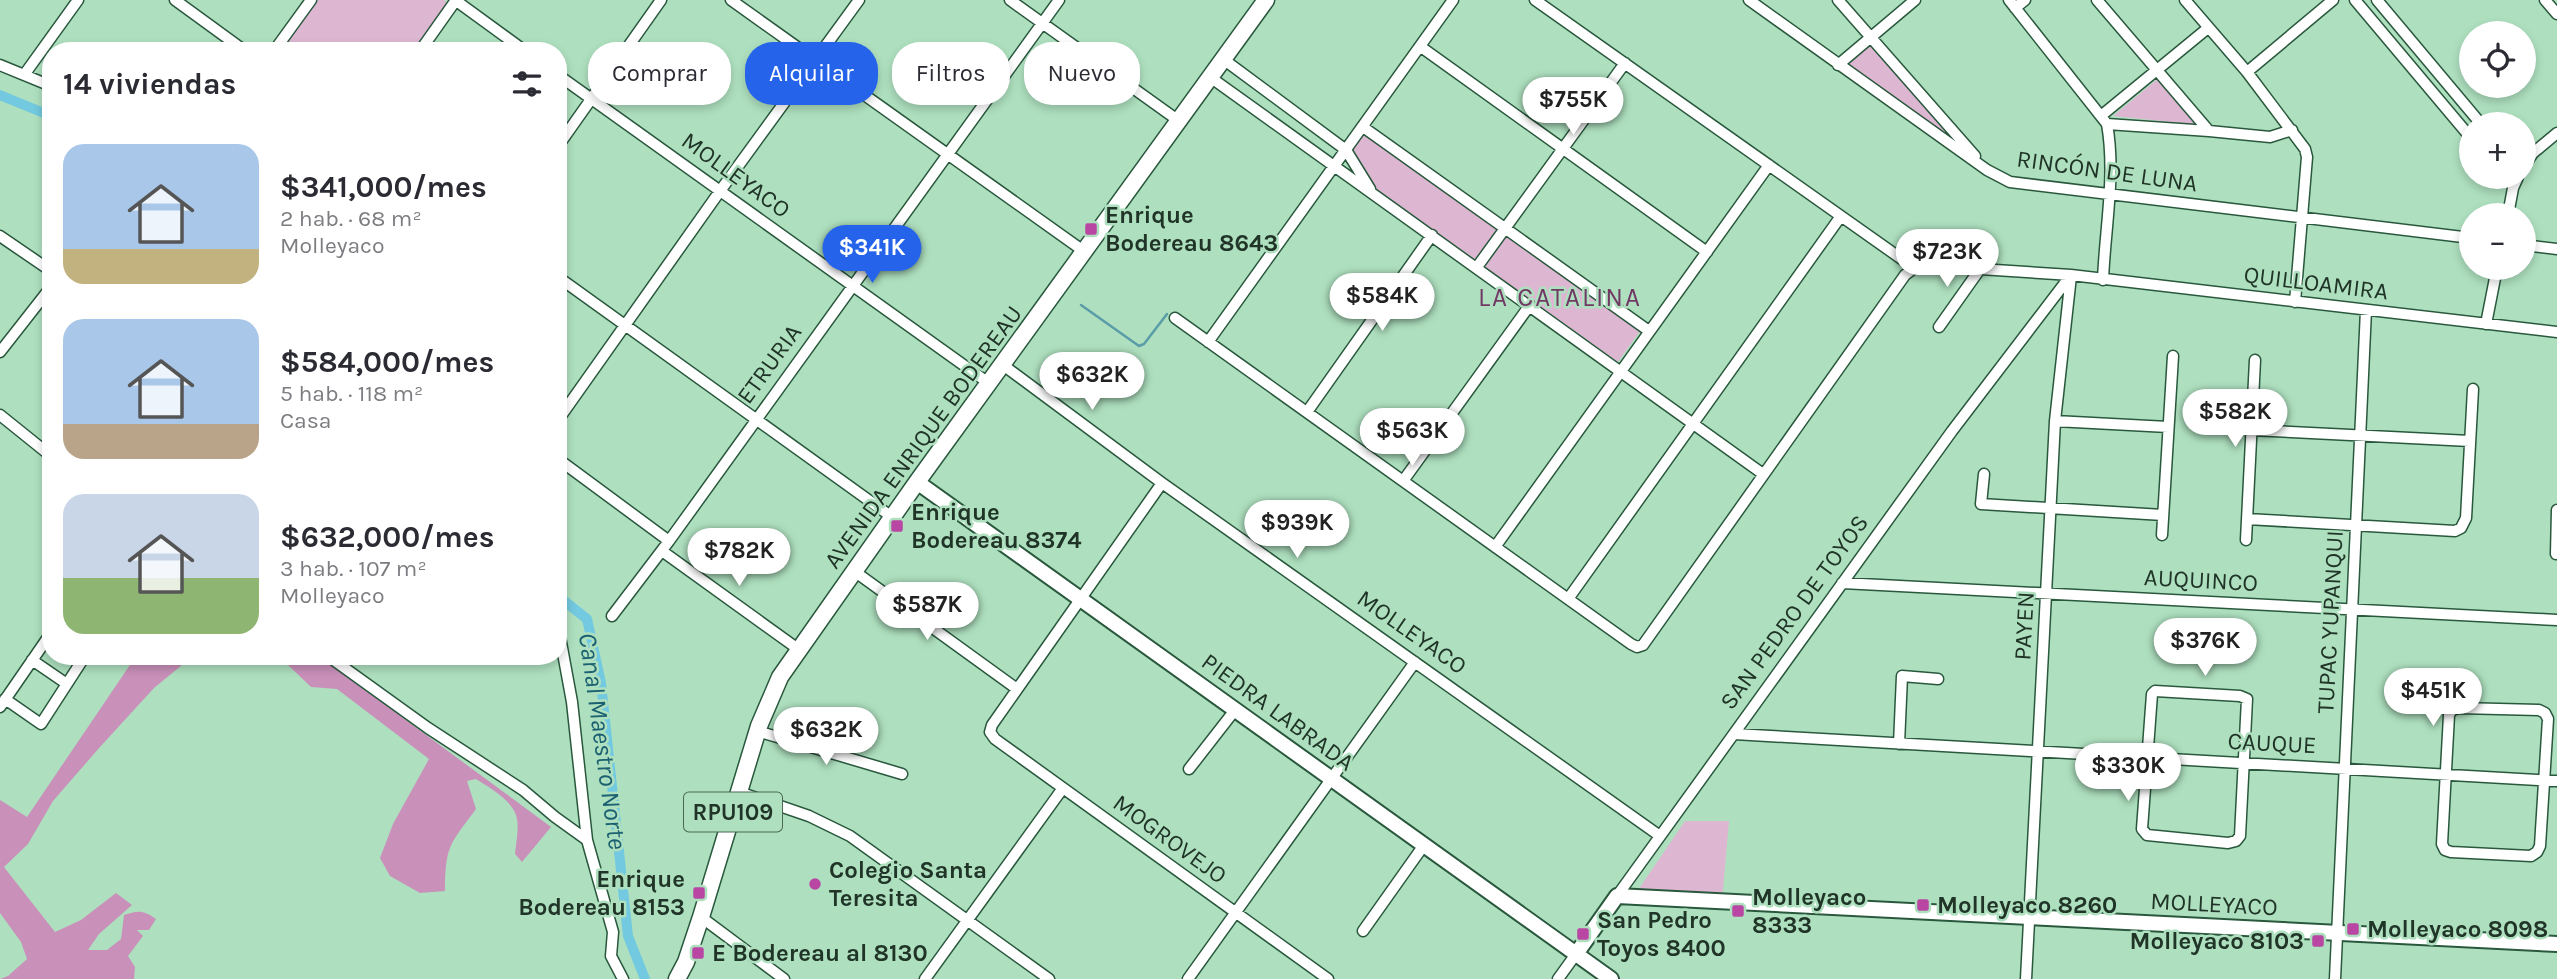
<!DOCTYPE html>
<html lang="es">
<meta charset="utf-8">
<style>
:root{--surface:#fff;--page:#f2f2f3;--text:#2b2b33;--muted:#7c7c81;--accent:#2563eb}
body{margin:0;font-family:Karla,sans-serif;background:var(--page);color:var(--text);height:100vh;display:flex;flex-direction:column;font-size:26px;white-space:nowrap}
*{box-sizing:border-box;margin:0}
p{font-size:23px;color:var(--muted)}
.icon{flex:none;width:38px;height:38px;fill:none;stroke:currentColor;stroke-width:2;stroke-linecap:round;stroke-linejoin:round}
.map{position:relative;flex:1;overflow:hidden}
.details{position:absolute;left:42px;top:42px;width:525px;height:623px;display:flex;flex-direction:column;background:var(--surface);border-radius:28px;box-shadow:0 4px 10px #0003}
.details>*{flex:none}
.banner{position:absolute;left:588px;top:42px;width:665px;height:63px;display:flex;gap:14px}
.tools{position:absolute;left:2459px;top:21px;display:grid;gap:14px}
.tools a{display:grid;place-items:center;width:77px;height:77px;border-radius:50%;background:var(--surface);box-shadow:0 4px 10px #0003;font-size:35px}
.price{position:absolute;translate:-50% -60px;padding:0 16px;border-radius:24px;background:#fff;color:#222;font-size:23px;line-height:46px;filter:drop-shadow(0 2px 4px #0008)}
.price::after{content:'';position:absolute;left:50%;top:42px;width:21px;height:16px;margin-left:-10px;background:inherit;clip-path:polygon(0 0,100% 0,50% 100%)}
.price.on{background:var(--accent);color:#fff}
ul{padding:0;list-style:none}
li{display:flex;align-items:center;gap:21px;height:175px;padding:0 21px}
li span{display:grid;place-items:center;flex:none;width:196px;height:140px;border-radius:21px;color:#555}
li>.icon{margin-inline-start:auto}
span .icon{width:84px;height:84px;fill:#fffc;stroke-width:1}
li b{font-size:30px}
h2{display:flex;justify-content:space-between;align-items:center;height:84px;padding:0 21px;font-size:30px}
.pill{padding:0 24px;border-radius:28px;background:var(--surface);box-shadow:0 4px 10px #0003;font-size:24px;line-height:63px}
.pill.on{background:var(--accent);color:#fff}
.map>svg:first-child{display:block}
.green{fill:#ddb7d2}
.forest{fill:#c990ba}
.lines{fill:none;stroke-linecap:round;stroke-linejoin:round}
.stream{stroke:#5a9ca8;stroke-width:2.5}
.canal{stroke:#73c9df;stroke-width:10}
.minor-casing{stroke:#29583d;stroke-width:13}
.secondary-casing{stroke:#29583d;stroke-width:18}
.primary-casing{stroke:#29583d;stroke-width:19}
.minor{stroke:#fff;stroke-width:10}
.secondary{stroke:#fff;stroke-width:14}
.primary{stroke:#fff;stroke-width:16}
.poi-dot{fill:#b846a2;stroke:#aee0bf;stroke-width:2.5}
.labels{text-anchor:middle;stroke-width:5;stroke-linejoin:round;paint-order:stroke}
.shield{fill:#aee0bf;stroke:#4b6855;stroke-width:2}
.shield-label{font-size:23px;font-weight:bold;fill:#203427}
.street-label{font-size:24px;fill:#203427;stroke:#aee0bf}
.poi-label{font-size:24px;font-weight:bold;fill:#203427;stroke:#aee0bf;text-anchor:start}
.neighbourhood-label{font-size:26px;letter-spacing:2px;fill:#713864;stroke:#aee0bf}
.water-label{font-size:26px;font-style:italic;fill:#1c6171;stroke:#aee0bf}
</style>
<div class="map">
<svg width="2557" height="979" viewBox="0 0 2557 979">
<rect width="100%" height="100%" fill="#aee0bf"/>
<path class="green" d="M315,0H444L448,3L413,51H278Z
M1865,37L1976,163L1838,60Z
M2160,77L2200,125L2113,116Z
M1363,133L1498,230L1474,260L1379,193L1352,149Z
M1507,235L1640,331L1618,362L1484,267Z
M1685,821H1729L1722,901L1638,890Z"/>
<path class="forest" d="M136,656H193L154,688L100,747L53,801L28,844L4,867L55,932L81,920L116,893L132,905L99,934L88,950H107L121,939L124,915C138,910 144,910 156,919L149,930H137L143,936L128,956L135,967L134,979H0L8,976L27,959L21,942L0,913V800L27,817Z
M274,656H319L551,827L522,862L515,854C516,843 519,829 517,819C514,801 490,788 476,779L467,781L476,809C450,844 445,846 445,891L420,893L390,876L380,858L393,824L429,759L337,689L311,687L288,665Z"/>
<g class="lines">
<path class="stream" d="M1081,305L1139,346L1144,344L1167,314"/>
<path class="canal" d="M0,95L51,116
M558,596L587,619L601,683L628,936L645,979"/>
<g class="minor-casing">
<path id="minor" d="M175,0L245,51
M455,0L525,51
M731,0L1085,252
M1010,0L1179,121
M1535,0L1913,267
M1749,0L1987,170L2010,182L2471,238
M1838,0L1975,156
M2009,0L2107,124L2209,131
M2097,0L2209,131L2270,137L2292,130
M2185,0L2247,72L2305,149L2307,157L2295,302
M2355,0L2471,138
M2377,0L2481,124
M2545,0L2557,14
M2015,8L2025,0
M1421,47L1707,252
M274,51L311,0
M420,51L456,0
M1223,59L1346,150L1370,189
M0,65L51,86
M1838,65L1915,0
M2247,72L2333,0
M24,75L78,0
M558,75L990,384
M1210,77L1763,474
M2102,115L2208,28
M1363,127L1649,331
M558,146L661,0
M2524,166L2533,153L2557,133
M2508,215L2513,188L2518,177
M0,236L51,271
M2524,245L2557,249
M1477,267L1625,63
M558,277L892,517
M2103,280C2105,228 2116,175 2107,124
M1175,318L1631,644L1637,647L1643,645L1905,275L1923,261L1960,257
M2486,324L2497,268
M1939,327L1980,269L2071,275L2557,332
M1208,342L1453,0
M0,352L51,287
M1003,365L1162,483L1660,836
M1307,412L1432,235
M0,415L51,456
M558,420L720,191L859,0
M2055,421L2168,427
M2251,430L2470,441
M558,459L669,541
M1984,474L1981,504L2163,515
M1403,481L1530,305
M1162,483L992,725L990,732L995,739L1328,979
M2247,519L2455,531L2461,528L2466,518L2473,389
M2162,535L2173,356
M2246,540L2255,360
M1495,547L1769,165
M662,551L798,649
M2556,554L2557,510
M854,571L1017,689
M1842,583L2557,620
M1568,599L1841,216
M612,616L669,541L1059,0
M558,626L572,702L587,840L613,932L611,956L623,979
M328,656L428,728L523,790L555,817L587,840
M32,660L67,684
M2155,691L2240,696L2247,699L2240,836L2236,841L2228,843L2147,835L2142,829L2152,694Z
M5,699L41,724L85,656
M0,707L51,633
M2459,708L2539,710L2545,713L2548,719L2540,846L2537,852L2531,856L2451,852L2445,850L2442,844L2449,715L2452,710Z
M757,731L902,774
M1734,734L2557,781
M1899,744L1902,676L1938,679
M1189,769L1235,710
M739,792L809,816L850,836L1049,979
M1617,896L1952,431L2071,275
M701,917L784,979
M1363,931L1424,845
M925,979L1063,788
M1188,979L1415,662
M1558,979L1576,954
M2026,979L2055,421L2071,276
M2335,979L2366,310"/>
</g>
<g class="secondary-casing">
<path id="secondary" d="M917,482L1611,979
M1576,954L1617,896L2557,944"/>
</g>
<g class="primary-casing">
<path id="primary" d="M677,979L686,962L701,917L759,726L780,677L917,482L1266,0"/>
</g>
<use href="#minor" class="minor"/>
<use href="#secondary" class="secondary"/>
<use href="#primary" class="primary"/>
</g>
<g class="poi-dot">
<rect x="1084" y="222" width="14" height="14" rx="3.5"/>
<rect x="890" y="519" width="14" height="14" rx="3.5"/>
<circle cx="815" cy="884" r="7"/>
<rect x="692" y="886" width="14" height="14" rx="3.5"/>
<rect x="1916" y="898" width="14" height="14" rx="3.5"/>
<rect x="1731" y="904" width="14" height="14" rx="3.5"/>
<rect x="2346" y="922" width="14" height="14" rx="3.5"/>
<rect x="1576" y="927" width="14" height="14" rx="3.5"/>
<rect x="2311" y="934" width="14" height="14" rx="3.5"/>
<rect x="691" y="946" width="14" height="14" rx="3.5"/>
</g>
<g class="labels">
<rect class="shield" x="684" y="792.5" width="98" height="39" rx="5"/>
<g class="shield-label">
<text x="733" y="820">RPU109</text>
</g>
<g class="street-label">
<text transform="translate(2107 171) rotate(8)" y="8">RINCÓN DE LUNA</text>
<text transform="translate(736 175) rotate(36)" y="8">MOLLEYACO</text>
<text transform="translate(2316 283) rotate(7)" y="8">QUILLOAMIRA</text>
<text transform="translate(769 364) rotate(-54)" y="8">ETRURIA</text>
<text transform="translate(923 437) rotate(-54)" y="8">AVENIDA ENRIQUE BODEREAU</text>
<text transform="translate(2201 580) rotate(3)" y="8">AUQUINCO</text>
<text transform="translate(1794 612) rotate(-54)" y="8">SAN PEDRO DE TOYOS</text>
<text transform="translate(2330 622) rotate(-87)" y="8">TUPAC YUPANQUI</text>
<text transform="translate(2024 626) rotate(-87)" y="8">PAYEN</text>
<text transform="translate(1412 632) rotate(35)" y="8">MOLLEYACO</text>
<text transform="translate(1278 712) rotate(36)" y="8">PIEDRA LABRADA</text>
<text transform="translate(2272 743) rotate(3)" y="8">CAUQUE</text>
<text transform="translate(1170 839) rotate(36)" y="8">MOGROVEJO</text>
<text transform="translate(2214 904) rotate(3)" y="8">MOLLEYACO</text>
</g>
<g class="poi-label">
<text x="1105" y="223">Enrique<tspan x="1105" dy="28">Bodereau 8643</tspan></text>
<text x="911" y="520">Enrique<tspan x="911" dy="28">Bodereau 8374</tspan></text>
<text x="829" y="878">Colegio Santa<tspan x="829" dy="28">Teresita</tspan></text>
<text x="685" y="887" text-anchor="end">Enrique<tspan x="685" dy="28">Bodereau 8153</tspan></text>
<text x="1752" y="905">Molleyaco<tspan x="1752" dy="28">8333</tspan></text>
<text x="1937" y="913">Molleyaco 8260</text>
<text x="1597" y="928">San Pedro<tspan x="1597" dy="28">Toyos 8400</tspan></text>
<text x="2367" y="937">Molleyaco 8098</text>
<text x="2304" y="949" text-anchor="end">Molleyaco 8103</text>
<text x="712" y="961">E Bodereau al 8130</text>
</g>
<g class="neighbourhood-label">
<text x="1560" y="306">LA CATALINA</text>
</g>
<g class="water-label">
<text transform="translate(603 741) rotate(82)" y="9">Canal Maestro Norte</text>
</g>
</g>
</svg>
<div class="tools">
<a><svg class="icon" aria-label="locate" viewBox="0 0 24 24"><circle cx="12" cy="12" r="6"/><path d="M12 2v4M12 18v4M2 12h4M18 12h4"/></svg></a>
<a>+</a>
<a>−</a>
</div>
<b class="price" style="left:1573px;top:137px">$755K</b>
<b class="price on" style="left:872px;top:285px">$341K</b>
<b class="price" style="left:1947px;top:289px">$723K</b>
<b class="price" style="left:1382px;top:333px">$584K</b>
<b class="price" style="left:1092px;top:412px">$632K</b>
<b class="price" style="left:2235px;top:449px">$582K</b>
<b class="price" style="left:1412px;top:468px">$563K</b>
<b class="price" style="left:1297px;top:560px">$939K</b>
<b class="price" style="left:739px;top:588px">$782K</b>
<b class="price" style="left:927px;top:642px">$587K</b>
<b class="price" style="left:2205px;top:678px">$376K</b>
<b class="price" style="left:2433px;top:728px">$451K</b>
<b class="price" style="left:826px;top:767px">$632K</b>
<b class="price" style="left:2128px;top:803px">$330K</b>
<div class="banner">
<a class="pill">Comprar</a>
<a class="pill on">Alquilar</a>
<a class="pill">Filtros</a>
<a class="pill">Nuevo</a>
</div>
<section class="details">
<h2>14 viviendas<svg class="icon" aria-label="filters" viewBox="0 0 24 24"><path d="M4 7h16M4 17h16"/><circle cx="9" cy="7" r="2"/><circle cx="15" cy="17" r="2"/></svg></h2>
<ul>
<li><span style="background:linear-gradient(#a9c7e8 75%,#c2b280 0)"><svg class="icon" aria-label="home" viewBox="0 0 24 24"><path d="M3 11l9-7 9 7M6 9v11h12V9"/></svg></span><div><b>$341,000/mes</b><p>2 hab. · 68 m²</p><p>Molleyaco</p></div></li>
<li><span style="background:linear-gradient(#a9c7e8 75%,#b9a48a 0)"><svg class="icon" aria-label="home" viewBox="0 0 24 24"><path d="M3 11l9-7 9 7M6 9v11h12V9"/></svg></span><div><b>$584,000/mes</b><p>5 hab. · 118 m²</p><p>Casa</p></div></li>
<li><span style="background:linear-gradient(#c9d6e8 60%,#8fb573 0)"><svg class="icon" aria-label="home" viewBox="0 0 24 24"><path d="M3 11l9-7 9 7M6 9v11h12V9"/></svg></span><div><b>$632,000/mes</b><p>3 hab. · 107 m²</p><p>Molleyaco</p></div></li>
</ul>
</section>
</div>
